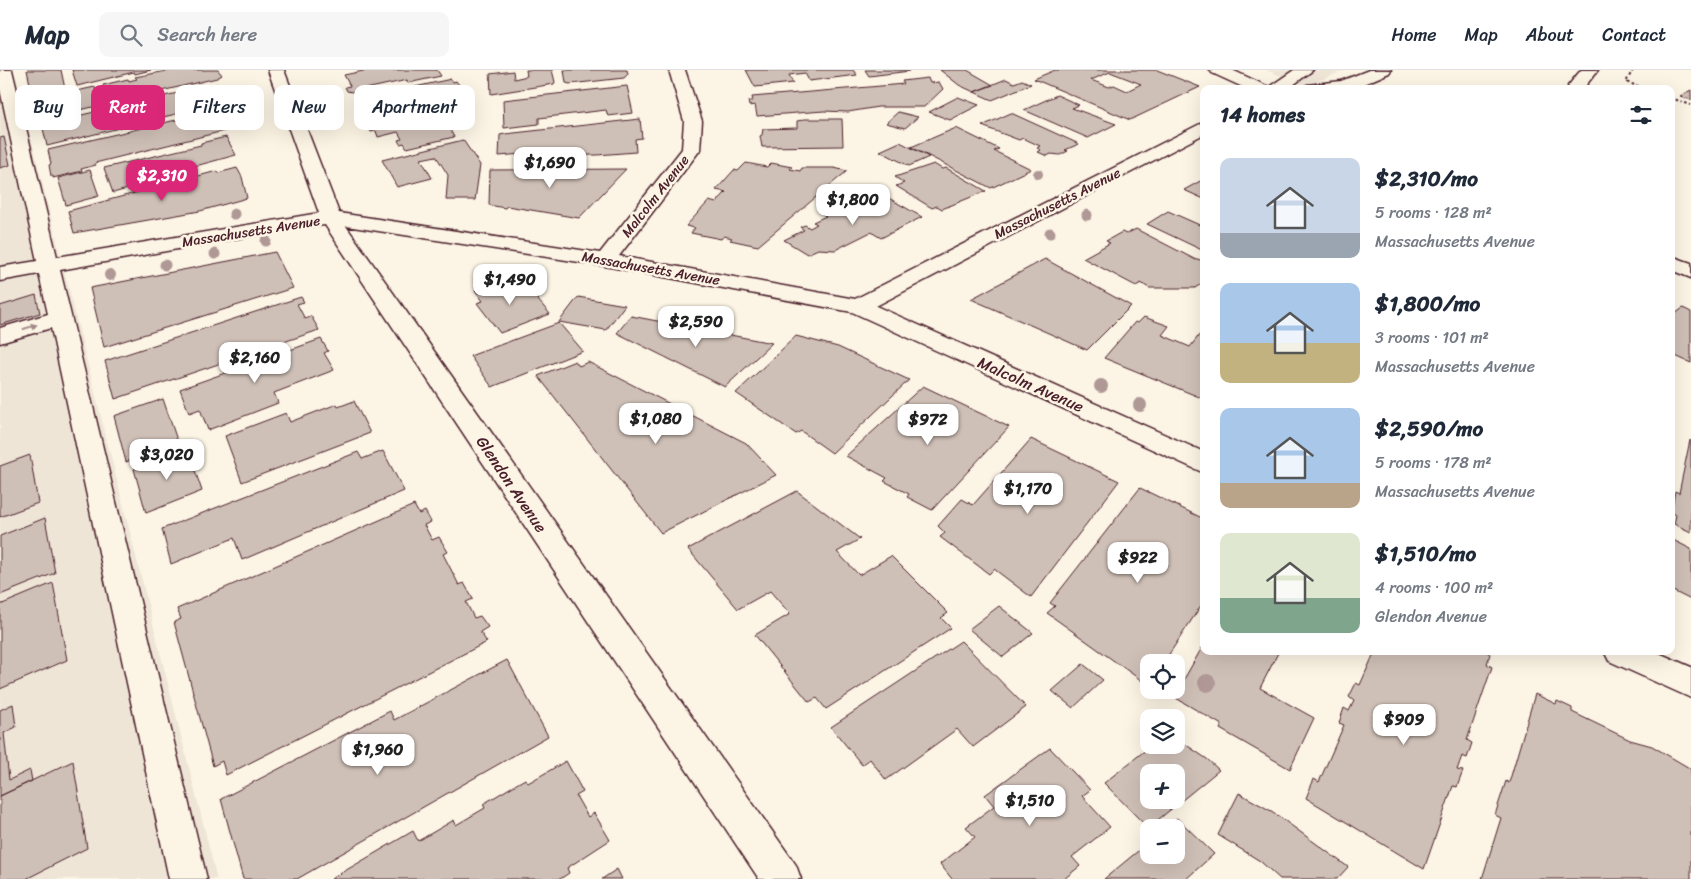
<!DOCTYPE html>
<meta charset="utf-8">
<style>
:root{--surface:#fff;--page:#f6f6f7;--text:#1f2937;--muted:#747a83;--line:#e0e1e3;--accent:#db2777}
body{margin:0;font-family:Sriracha,sans-serif;background:var(--page);color:var(--text);height:100vh;display:flex;flex-direction:column;font-size:19px;white-space:nowrap}
*{box-sizing:border-box;margin:0}
p{font-size:16px;color:var(--muted)}
.icon{flex:none;width:28px;height:28px;fill:none;stroke:currentColor;stroke-width:2;stroke-linecap:round;stroke-linejoin:round}
.map{position:relative;flex:1;overflow:hidden}
.drawer{position:absolute;left:1200px;top:15px;width:475px;height:570px;display:flex;flex-direction:column;background:var(--surface);border-radius:10px;box-shadow:0 5px 20px #0002}
.drawer>*{flex:none}
.banner{position:absolute;left:15px;top:15px;width:475px;height:45px;display:flex;gap:10px}
.buttons{position:absolute;left:1140px;top:584px;display:grid;gap:10px}
.buttons a{display:grid;place-items:center;width:45px;height:45px;border-radius:10px;background:var(--surface);box-shadow:0 5px 20px #0002;font-size:25px}
.price{position:absolute;translate:-50% -42px;padding:0 11px;border-radius:10px;background:#fff;color:#222;font-size:16px;line-height:32px;filter:drop-shadow(0 1px 2px #0008)}
.price::after{content:'';position:absolute;left:50%;top:30px;width:15px;height:11px;margin-left:-8px;background:inherit;clip-path:polygon(0 0,100% 0,50% 100%)}
.price.selected{background:var(--accent);color:#fff}
ul{padding:0;list-style:none}
li{display:flex;align-items:center;gap:15px;height:125px;padding:0 20px}
li span{display:grid;place-items:center;flex:none;width:140px;height:100px;border-radius:10px;color:#555}
li>.icon{margin-inline-start:auto}
span .icon{width:60px;height:60px;fill:#fffc;stroke-width:1}
li b{font-size:21px}
h2{display:flex;justify-content:space-between;align-items:center;height:60px;padding:0 20px;font-size:21px}
.tag{padding:0 18px;border-radius:10px;background:var(--surface);box-shadow:0 5px 20px #0002;font-size:18px;line-height:45px}
.tag.selected{background:var(--accent);color:#fff}
header{display:flex;align-items:center;gap:30px;box-sizing:border-box;height:70px;padding:0 25px;background:var(--surface);border-bottom:1px solid var(--line)}
header strong{font-size:24px}
nav{display:flex;gap:28px;margin-inline-start:auto;font-size:18px}
.search{width:350px;height:45px;background:var(--page);display:flex;align-items:center;gap:12px;box-sizing:border-box;padding:0 18px;border-radius:10px;color:var(--muted);font-size:19px}
.map>svg:first-child{display:block}
.built{fill:#eee5d7}
.building{fill:#cfc0b7;stroke:#4a1f2b;fill-rule:evenodd}
.lines{fill:none;stroke-linecap:round;stroke-linejoin:round}
.minor-casing{stroke:#4a1f2b;stroke-width:3}
.path{stroke:#4a1f2b;stroke-width:2;stroke-dasharray:2.5 2.5;stroke-linecap:butt}
.minor{fill:#fcf5e5;fill-rule:evenodd}
.tree{fill:#af9895}
.oneway{fill:#a38a88}
.labels{text-anchor:middle;stroke-width:5;stroke-linejoin:round;paint-order:stroke}
.far-street-label{font-size:14px;fill:#4a1f2b;stroke:#fcf5e5}
.street-label{font-size:16px;fill:#4a1f2b;stroke:#fcf5e5}
</style>
<header>
<strong>Map</strong>
<div class="search"><svg class="icon" aria-label="search" viewBox="0 0 24 24"><circle cx="10" cy="10" r="6"/><path d="M15 15l6 6"/></svg>Search here</div>
<nav><a>Home</a><a>Map</a><a>About</a><a>Contact</a></nav>
</header>
<div class="map">
<svg width="1691" height="809" viewBox="0 0 1691 809">
<rect width="100%" height="100%" fill="#fcf5e5"/>
<filter id="ink" filterUnits="userSpaceOnUse"><feTurbulence type="fractalNoise" baseFrequency=".02" numOctaves="2"/><feDisplacementMap in="SourceGraphic" scale="10" xChannelSelector="R" yChannelSelector="G"/><feConvolveMatrix kernelMatrix="1 2 1 2 8 2 1 2 1" color-interpolation-filters="sRGB"/></filter>
<g filter="url(#ink)">
<path class="built" d="M0,0H14L217,809H0Z
M1266,0H1345L1307,16Z"/>
<path class="building" d="M27,0H61L65,19L39,25L37,18L31,19Z
M72,0H151L135,4L134,2L77,16Z
M172,0H218L222,5L217,8L37,50L34,38L41,36L39,29L95,17L96,22L105,20L103,15L128,9L129,11L137,9L135,7Z
M368,0H437L441,6L408,13L407,10L352,22L347,21L345,17L350,16L344,5Z
M526,0H552L555,12L554,14L491,24L490,4L513,1L514,9L527,6Z
M564,0H627L628,4L624,8L570,14L566,13Z
M746,0H853L857,5L809,11L805,3L789,5L793,13L755,17Z
M865,0H909L910,1L869,6Z
M940,0H967L993,15L974,22L959,15Z
M1055,0H1157L1200,17L1130,50L1034,9ZM1110,2L1141,14L1127,21L1114,15L1109,17L1091,10Z
M928,8L930,13L939,12L943,19L924,37H878L848,42L824,41L757,46L755,35L749,36L748,31H753L752,27L904,14L902,11Z
M451,9L453,12L456,11L460,16L456,17L464,27L365,49L357,32L379,27L378,25L395,21L397,25L408,23L406,19Z
M1006,9L1014,13L1022,10L1031,14L992,30L974,22Z
M217,14L228,31L47,76L42,54Z
M627,16L633,43L608,46L606,40L539,48V54L504,58L503,30Z
M1691,20V30L1680,26Z
M1057,25L1079,35L1072,38L1116,54L1088,68L1024,40Z
M958,27L979,35L950,50L929,42Z
M223,39L225,41L231,40L232,59L95,93L96,95L81,99L82,101L53,108V106H51L49,95L51,94L48,80Z
M898,42L918,47L905,58L886,53Z
M419,43L425,55L445,51L454,67L407,78L404,73L400,74L398,70L402,69L398,62L378,67L376,61L371,62L368,56L372,55L371,53Z
M1011,43L1079,74L1065,80L1068,81L1060,85L1051,84L1047,86L1038,82L1041,80L1037,78L1040,76L1023,68L1019,70L982,56Z
M640,49L642,68L635,69L636,82L597,85L522,86V84L499,86L500,65L505,64Z
M803,49H842L843,76L762,77L760,66L762,65L763,59L797,58V51L803,50Z
M956,58L999,79L994,81L1031,99L991,118L911,77Z
M4,67L10,95L0,98V68Z
M226,67L236,85L177,101L179,105L113,123L104,98L201,75V73Z
M463,70L480,95L475,130H446L448,105L436,86L421,89L432,108L397,117L382,90Z
M900,72L929,87L909,96L880,81Z
M746,93L767,97L771,93L792,97L790,99L800,101L802,98H834L847,101L758,176L730,170L732,168L724,166L721,169L691,163L695,158L686,156L709,131L716,133L726,122L716,120L734,100L738,101Z
M934,94L942,99L946,98L986,121L942,139L937,136L932,138L896,116L904,113L895,107Z
M237,98L242,107L247,128L200,141L74,163L68,141L217,101L218,103Z
M626,99L579,148L507,136L505,138L489,135L490,100Z
M90,100L99,126L66,135L58,108Z
M1204,109V129L1184,120Z
M885,126L922,147L881,168L871,162L835,180L818,179L807,184L784,170L804,160L800,157L805,155L810,158L817,154L813,152L826,146L821,143L826,141L831,143L843,137L852,142Z
M1168,141L1204,157V181L1147,154Z
M1136,159L1196,190L1198,189L1204,192V212L1195,218H1149L1141,213L1136,216L1083,188L1110,173L1106,171L1122,162L1126,164Z
M275,182L293,218L104,277L90,218Z
M1045,189L1131,236L1087,280L971,229Z
M502,211L510,221L525,215L550,244L500,263L477,233L483,231L475,220Z
M36,225L40,243L0,255V236Z
M301,227L304,232L297,234L305,249L311,246L319,260L115,329L105,291Z
M578,227L625,235L606,260L559,252Z
M1683,238L1691,242V293L1671,284V247Z
M631,246L772,273L725,317L617,263Z
M1144,247L1169,256L1162,265L1190,277L1204,259V329L1104,288L1135,252L1138,253Z
M559,253L583,281L492,317L470,286Z
M796,266L838,277L909,310L832,383L801,361L796,364L736,323Z
M321,269L328,281L324,283L334,300L274,323L278,333L208,360L200,339L189,343L180,319Z
M575,291L579,296L588,292L746,373L776,405L661,463L538,306Z
M923,316L1009,357L932,440L907,427L909,424L884,411L887,408L846,386Z
M163,329L178,373L126,392L114,346Z
M354,331L370,363L242,412L225,366L286,343L290,352L337,334L338,337Z
M1031,369L1119,411L1031,527L994,499L989,504L940,467L945,463L938,456L962,429L973,435Z
M1690,370L1691,371V462L1674,454L1676,445L1671,443L1675,421L1679,423Z
M188,380L202,421L146,443L134,399Z
M383,381L404,421L242,490L234,468L171,494L162,459L358,382L362,389Z
M30,385L38,433L0,447V396Z
M1140,418L1204,449V531L1164,592H1149V608L1145,613L1047,543L1055,536L1050,533Z
M797,421L860,469L837,482L859,505L891,486L948,543L941,548L951,558L826,639L817,628L809,632L755,565L790,544L770,521L738,539L688,479Z
M414,435L419,444L425,441L431,452L424,455L432,470L439,467L448,482L443,484L459,515L464,513L473,529L466,532L474,548L480,546L488,557L480,562L487,572L226,705L222,691L213,696L174,552L181,549L177,539Z
M45,448L55,503L0,525V466Z
M1671,469L1691,479V530L1671,520Z
M53,513L67,590L0,619V535Z
M999,536L1033,563L1003,587L969,559Z
M961,571L1026,637L973,677L957,659L886,710L870,689L862,695L831,657Z
M1204,574V581H1279L1260,618L1314,648L1290,699L1220,659L1222,655L1174,627Z
M1375,581H1486L1490,584L1487,594L1492,597L1467,670L1472,673L1467,688L1462,686L1457,700L1463,701L1457,717L1453,716L1424,799L1306,728L1314,709L1319,712L1344,655L1339,653L1344,638L1349,641L1354,631L1349,627L1356,613L1360,615Z
M507,590L548,666L297,809H243L221,729L390,641L394,650Z
M1083,594L1103,610L1073,638L1052,621Z
M1535,624L1556,634L1557,631L1572,638V642L1630,670L1652,676L1691,699V809H1482L1501,748L1495,745L1506,711L1509,713Z
M13,634L16,657L4,663L9,710L30,700L32,711L0,726V640Z
M1176,668L1207,689L1219,700L1148,758L1104,713L1152,675H1176ZM1149,702H1176V730H1149Z
M1050,678L1090,720L1082,726L1110,757L1072,787L1080,796L1064,809H952L940,794L975,767L966,757L994,736L985,725Z
M73,691L87,778L26,809H0V726Z
M566,691L583,722L576,726L588,747L594,743L610,770L567,798L569,803L560,809H331L413,761L418,771L454,750L456,755L485,738L483,734L525,709L528,713Z
M1239,723L1273,742L1348,797L1337,809H1280L1260,791L1218,765Z
M1177,748L1214,784L1186,809H1104L1149,772V785H1176V758H1166Z
M617,799L622,809H602Z"/>
<g class="lines">
<g class="minor-casing">
<path id="minor" d="M0,0H12L57,187L319,143L268,0H284L339,143L600,183L682,79L684,51L669,0H685L702,51L700,80L619,186L855,229L1204,52V64L876,236L1204,382V403L852,242L605,196L346,156L796,795L801,809H759L325,155L295,158L60,200L207,809H169L51,258L0,273V258L48,244L39,204L0,211V197L37,191L0,19Z
M1210,0H1232L1269,17L1294,0H1313L1288,19H1247L1212,3Z
M1369,0H1391L1389,3L1352,19H1305L1307,15L1341,11Z
M1581,0H1598L1583,19H1570L1568,16Z
M1671,186L1691,193V208L1671,200Z
M1604,581H1654L1691,597V628L1609,591Z"/>
</g>
<path class="path" d="M1633,0L1626,12L1646,19
M1671,28L1691,35"/>
<use href="#minor" class="minor"/>
</g>
<g class="tree">
<circle cx="1038" cy="104" r="5"/>
<circle cx="234" cy="144" r="5.5"/>
<circle cx="1087" cy="145" r="5.5"/>
<circle cx="1050" cy="163" r="5.5"/>
<circle cx="266" cy="171" r="5.5"/>
<circle cx="215" cy="184" r="5.5"/>
<circle cx="165" cy="195" r="5.5"/>
<circle cx="110" cy="205" r="6"/>
<circle cx="484" cy="209" r="6"/>
<circle cx="1101" cy="316" r="7"/>
<circle cx="1140" cy="335" r="7"/>
<circle cx="1207" cy="613" r="9"/>
</g>
<defs><path id="oneway-solid" d="M-6-.8H1V-3.2L6.5 0L1 3.2V.8H-6Z" transform="scale(1.25)"/></defs>
<use class="oneway" href="#oneway-solid" transform="translate(30 257) rotate(-17)"/>
</g>
<g class="labels">
<g class="far-street-label">
<text transform="translate(655 126) rotate(-52)" y="5">Malcolm Avenue</text>
<text transform="translate(1057 133) rotate(-27)" y="5">Massachusetts Avenue</text>
<text transform="translate(251 161) rotate(-9)" y="5">Massachusetts Avenue</text>
<text transform="translate(651 198) rotate(10)" y="5">Massachusetts Avenue</text>
</g>
<g class="street-label">
<text transform="translate(1031 314) rotate(24)" y="6">Malcolm Avenue</text>
<text transform="translate(512 414) rotate(56)" y="6">Glendon Avenue</text>
</g>
</g>
</svg>
<div class="buttons">
<a><svg class="icon" aria-label="locate" viewBox="0 0 24 24"><circle cx="12" cy="12" r="6"/><path d="M12 2v4M12 18v4M2 12h4M18 12h4"/></svg></a>
<a><svg class="icon" aria-label="layers" viewBox="0 0 24 24"><path d="M12 4l9 5-9 5-9-5zM3 14l9 5 9-5"/></svg></a>
<a>+</a>
<a>−</a>
</div>
<b class="price" style="left:550px;top:119px">$1,690</b>
<b class="price selected" style="left:162px;top:132px">$2,310</b>
<b class="price" style="left:853px;top:156px">$1,800</b>
<b class="price" style="left:510px;top:236px">$1,490</b>
<b class="price" style="left:696px;top:278px">$2,590</b>
<b class="price" style="left:255px;top:314px">$2,160</b>
<b class="price" style="left:656px;top:375px">$1,080</b>
<b class="price" style="left:928px;top:376px">$972</b>
<b class="price" style="left:167px;top:411px">$3,020</b>
<b class="price" style="left:1028px;top:445px">$1,170</b>
<b class="price" style="left:1138px;top:514px">$922</b>
<b class="price" style="left:1404px;top:676px">$909</b>
<b class="price" style="left:378px;top:706px">$1,960</b>
<b class="price" style="left:1030px;top:757px">$1,510</b>
<div class="banner">
<a class="tag">Buy</a>
<a class="tag selected">Rent</a>
<a class="tag">Filters</a>
<a class="tag">New</a>
<a class="tag">Apartment</a>
</div>
<section class="drawer">
<h2>14 homes<svg class="icon" aria-label="filters" viewBox="0 0 24 24"><path d="M4 7h16M4 17h16"/><circle cx="9" cy="7" r="2"/><circle cx="15" cy="17" r="2"/></svg></h2>
<ul>
<li><span style="background:linear-gradient(#c9d6e8 75%,#9aa5b1 0)"><svg class="icon" aria-label="home" viewBox="0 0 24 24"><path d="M3 11l9-7 9 7M6 9v11h12V9"/></svg></span><div><b>$2,310/mo</b><p>5 rooms · 128 m²</p><p>Massachusetts Avenue</p></div></li>
<li><span style="background:linear-gradient(#a9c7e8 60%,#c2b280 0)"><svg class="icon" aria-label="home" viewBox="0 0 24 24"><path d="M3 11l9-7 9 7M6 9v11h12V9"/></svg></span><div><b>$1,800/mo</b><p>3 rooms · 101 m²</p><p>Massachusetts Avenue</p></div></li>
<li><span style="background:linear-gradient(#a9c7e8 75%,#b9a48a 0)"><svg class="icon" aria-label="home" viewBox="0 0 24 24"><path d="M3 11l9-7 9 7M6 9v11h12V9"/></svg></span><div><b>$2,590/mo</b><p>5 rooms · 178 m²</p><p>Massachusetts Avenue</p></div></li>
<li><span style="background:linear-gradient(#dfe7d0 65%,#7fa58c 0)"><svg class="icon" aria-label="home" viewBox="0 0 24 24"><path d="M3 11l9-7 9 7M6 9v11h12V9"/></svg></span><div><b>$1,510/mo</b><p>4 rooms · 100 m²</p><p>Glendon Avenue</p></div></li>
</ul>
</section>
</div>
